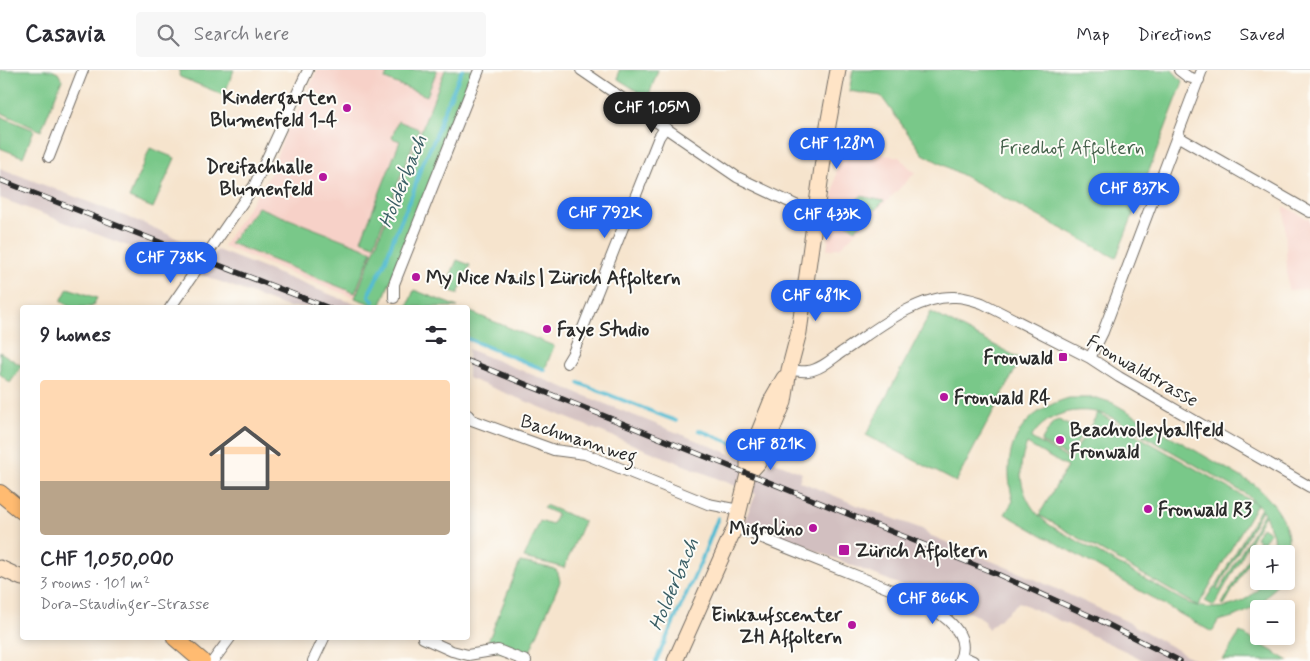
<!DOCTYPE html>
<meta charset="utf-8">
<style>
:root{--surface:#fff;--page:#f7f7f7;--text:#2b2b33;--muted:#7c7c81;--line:#e1e1e2;--accent:#2563eb}
body{margin:0;font-family:Mynerve,sans-serif;background:var(--page);color:var(--text);height:100vh;display:flex;flex-direction:column;font-size:19px;white-space:nowrap}
*{box-sizing:border-box;margin:0}
p{font-size:16px;color:var(--muted)}
.icon{flex:none;width:28px;height:28px;fill:none;stroke:currentColor;stroke-width:2;stroke-linecap:round;stroke-linejoin:round}
.map{position:relative;flex:1;overflow:hidden}
.panel{position:absolute;left:20px;top:235px;width:450px;height:335px;display:flex;flex-direction:column;background:var(--surface);border-radius:5px;box-shadow:0 2px 8px #0003}
.panel>*{flex:none}
.buttons{position:absolute;left:1250px;top:475px;display:grid;gap:10px}
.buttons a{display:grid;place-items:center;width:45px;height:45px;border-radius:5px;background:var(--surface);box-shadow:0 2px 8px #0003;font-size:25px}
.price{position:absolute;translate:-50% -42px;padding:0 11px;border-radius:18px;background:var(--accent);color:#fff;font-size:16px;line-height:32px;filter:drop-shadow(0 1px 2px #0008)}
.price::after{content:'';position:absolute;left:50%;top:30px;width:15px;height:11px;margin-left:-8px;background:inherit;clip-path:polygon(0 0,100% 0,50% 100%)}
.price.current{background:#222;color:#fff}
ul{padding:0;list-style:none}
li{display:grid;align-content:center;gap:10px;height:265px;padding:0 20px}
li+li{border-top:1px solid var(--line)}
li span{display:grid;place-items:center;height:155px;border-radius:5px;color:#555}
li>.icon{margin-inline-start:auto}
span .icon{width:90px;height:90px;fill:#fffc;stroke-width:1}
li b{font-size:21px}
h2{display:flex;justify-content:space-between;align-items:center;height:60px;padding:0 20px;font-size:21px}
header{display:flex;align-items:center;gap:30px;box-sizing:border-box;height:70px;padding:0 25px;background:var(--surface);border-bottom:1px solid var(--line)}
header strong{font-size:24px}
nav{display:flex;gap:28px;margin-inline-start:auto;font-size:18px}
.search{width:350px;height:45px;background:var(--page);display:flex;align-items:center;gap:12px;box-sizing:border-box;padding:0 18px;border-radius:5px;color:var(--muted);font-size:19px}
.map>svg:first-child{display:block}
.built{fill:#f7d1c8}
.industrial{fill:#d2bfc0}
.green{fill:#79c889;stroke:#527a5a;fill-rule:evenodd}
.lines{fill:none;stroke-linecap:round;stroke-linejoin:round}
.stream{stroke:#54bcd2;stroke-width:4}
.street-casing{stroke:#726c64;stroke-width:12}
.secondary-casing{stroke:#726c64;stroke-width:17}
.primary-casing{stroke:#726c64;stroke-width:18}
.street{stroke:#fff;stroke-width:10}
.secondary{stroke:#ffe4c6;stroke-width:15}
.primary{stroke:#ffbb71;stroke-width:16}
.rail-casing{stroke:#2b2b2b;stroke-width:5.5}
.rail{stroke:#fdfcf7;stroke-width:4;stroke-dasharray:11;stroke-linecap:butt}
.poi-dot{fill:#b5179e;stroke:#fdfcf7;stroke-width:2}
.labels{text-anchor:middle;stroke-width:4;stroke-linejoin:round;paint-order:stroke}
.poi-label{font-size:19px;font-weight:bold;fill:#2b2b2b;stroke:#fdfcf7;text-anchor:start}
.park-label{font-size:19px;fill:#46624c;stroke:#fdfcf7}
.street-label{font-size:19px;fill:#2b2b2b;stroke:#fdfcf7}
.water-label{font-size:20px;font-style:italic;fill:#395e65;stroke:#fdfcf7}
</style>
<header>
<strong>Casavia</strong>
<div class="search"><svg class="icon" aria-label="search" viewBox="0 0 24 24"><circle cx="10" cy="10" r="6"/><path d="M15 15l6 6"/></svg>Search here</div>
<nav><a>Map</a><a>Directions</a><a>Saved</a></nav>
</header>
<div class="map">
<svg width="1310" height="591" viewBox="0 0 1310 591">
<rect width="100%" height="100%" fill="#fdfcf7"/>
<filter id="ink" filterUnits="userSpaceOnUse"><feTurbulence type="fractalNoise" baseFrequency=".02" numOctaves="2"/><feDisplacementMap in="SourceGraphic" scale="10" xChannelSelector="R" yChannelSelector="G"/><feConvolveMatrix kernelMatrix="1 2 1 2 8 2 1 2 1" color-interpolation-filters="sRGB"/></filter>
<filter id="wash" filterUnits="userSpaceOnUse"><feTurbulence type="fractalNoise" baseFrequency=".0096" numOctaves="4" result="noise"/><feDisplacementMap in="SourceGraphic" scale="20" xChannelSelector="R" yChannelSelector="G"/><feGaussianBlur stdDeviation="1.12" result="paint"/><feColorMatrix in="noise" values="0 0 0 0 0 0 0 0 0 0 0 0 0 0 0 0 0 1.4 0 .05"/><feComposite in="paint" operator="in"/></filter>
<g filter="url(#wash)">
<rect width="100%" height="100%" fill="#f6e4cd"/>
<path class="built" d="M317,0H445L355,228L223,176L270,104L285,63L304,30Z
M839,78L899,87L915,103L841,177L827,180Z
M1284,136L1310,150V219L1288,220Z"/>
<path class="industrial" d="M0,98L143,153L214,185L217,180L362,237H287L197,203L198,200L190,198L189,199L0,128Z
M468,279L743,389L752,397L765,402L770,390L802,403L799,411L859,436L925,460L927,464L1039,511L1126,551L1197,591H1144L1134,585L1019,532L988,559L984,551L980,547L744,452L756,424L468,308Z"/>
<path class="green" d="M0,0H51L58,3L62,10L41,61L0,42Z
M180,0H234L224,25L180,7L179,5Z
M376,0H437L427,26L385,9L387,4Z
M445,0H475L380,237H379L355,228Z
M619,0H658L648,28L618,9Z
M853,0H1172L1183,12L1147,106L1143,107L1133,133L1136,137L1116,188L923,84L881,26L849,21Z
M0,46L34,60L23,87L0,78Z
M398,51L419,59L374,175L361,170L400,71L392,68Z
M150,78L175,88L153,138L129,128Z
M861,126L884,131L855,160L838,147Z
M258,137L372,181L355,223L230,173Z
M457,190L470,195L458,224L445,218Z
M68,218L97,228L92,237H71L61,231Z
M414,220L458,237H407Z
M468,241L554,276L545,299L468,268Z
M931,242L1021,289L956,412L866,365Z
M0,282L22,296L10,313L0,304Z
M1069,328H1097L1113,333L1255,415C1269,428 1287,447 1288,469C1288,475 1287,482 1286,489V484H1274L1273,465L1265,445L1214,536L1205,531L1213,518H1215L1261,438L1246,424L1113,348C1085,334 1048,340 1031,368L1070,390L1098,343L1257,434L1198,536L1039,445L1067,397L1027,374C1013,405 1024,437 1051,456L1182,530C1210,545 1246,539 1264,511H1278C1264,536 1244,545 1218,551L1212,562L1005,444L1013,431C1000,380 1018,343 1069,328ZM1262,440L1264,443L1219,521L1217,519Z
M1059,350L1079,361L1080,368L1069,387L1041,372L1053,352Z
M545,435L584,451L564,498C551,493 537,492 524,488L540,451L552,455L557,444L543,438Z
M1262,457L1270,462L1264,472L1261,471L1224,535L1222,534L1259,470L1256,468Z
M520,492C527,493 552,498 556,500C559,503 559,508 560,512L527,588L485,579Z
M1240,562L1289,591L1223,590Z"/>
<g class="lines">
<path class="stream" d="M373,231L369,226L370,221L384,195L394,167L413,123L421,97L435,68L442,46L462,0
M468,269L545,300
M579,313L676,351
M699,360L732,373
M656,591L702,489L718,448"/>
</g>
</g>
<g filter="url(#ink)">
<g class="lines">
<g class="street-casing">
<path id="street" d="M581,0L737,107L802,138L817,141
M1179,0L1188,7L1199,10
M1177,66L1310,142
M49,87L83,0
M394,228V214L479,0
M170,238L254,116L308,0
M1090,288L1103,262L1202,0
M567,293L573,283L659,67L665,58
M789,300C795,300 802,302 808,301C820,300 832,289 842,282C873,262 916,225 955,227C965,227 973,230 982,233L1090,288L1119,307L1310,417
M468,345L472,350L554,380L585,384L708,434L739,440
M735,457L907,526C930,536 976,559 959,591
M423,568L452,581L468,585L498,580L526,591
M962,586L973,591
M213,591L230,568
M313,591L324,568"/>
</g>
<g class="secondary-casing">
<path id="secondary" d="M748,404L758,393L784,332L789,300L799,262L828,55L838,0
M0,498L22,508
M675,591L735,457L748,404V389L773,327L784,308"/>
</g>
<g class="primary-casing">
<path id="primary" d="M0,423L22,441
M175,568L202,591"/>
</g>
<use href="#street" class="street"/>
<use href="#secondary" class="secondary"/>
<use href="#primary" class="primary"/>
<g class="rail-casing">
<path id="rail" d="M0,110L329,238
M468,291L997,504L1099,550L1180,591"/>
</g>
<use href="#rail" class="rail"/>
</g>
</g>
<g class="poi-dot">
<circle cx="347" cy="38" r="5"/>
<circle cx="323" cy="107" r="5"/>
<circle cx="416" cy="207" r="5"/>
<circle cx="547" cy="259" r="5"/>
<rect x="1058" y="282" width="10" height="10" rx="2.5"/>
<circle cx="944" cy="327" r="5"/>
<circle cx="1060" cy="370" r="5"/>
<circle cx="1148" cy="439" r="5"/>
<circle cx="813" cy="458" r="5"/>
<rect x="838" y="474" width="12" height="12" rx="2.5"/>
<circle cx="852" cy="555" r="5"/>
</g>
<g class="labels">
<g class="poi-label">
<text x="337" y="34" text-anchor="end">Kindergarten<tspan x="337" dy="22">Blumenfeld 1-4</tspan></text>
<text x="313" y="103" text-anchor="end">Dreifachhalle<tspan x="313" dy="22">Blumenfeld</tspan></text>
<text x="426" y="214">My Nice Nails | Zürich Affoltern</text>
<text x="557" y="266">Faye Studio</text>
<text x="1053" y="294" text-anchor="end">Fronwald</text>
<text x="954" y="334">Fronwald R4</text>
<text x="1070" y="366">Beachvolleyballfeld<tspan x="1070" dy="22">Fronwald</tspan></text>
<text x="1158" y="446">Fronwald R3</text>
<text x="803" y="465" text-anchor="end">Migrolino</text>
<text x="855" y="487">Zürich Affoltern</text>
<text x="842" y="551" text-anchor="end">Einkaufscenter<tspan x="842" dy="22">ZH Affoltern</tspan></text>
</g>
<g class="park-label">
<text x="1072" y="84">Friedhof Affoltern</text>
</g>
<g class="street-label">
<text transform="translate(1143 300) rotate(30)" y="7">Fronwaldstrasse</text>
<text transform="translate(579 368) rotate(18)" y="7">Bachmannweg</text>
</g>
<g class="water-label">
<text transform="translate(402 111) rotate(-68)" y="7">Holderbach</text>
<text transform="translate(673 514) rotate(-67)" y="7">Holderbach</text>
</g>
</g>
</svg>
<div class="buttons">
<a>+</a>
<a>−</a>
</div>
<b class="price current" style="left:652px;top:64px">CHF 1.05M</b>
<b class="price" style="left:837px;top:100px">CHF 1.28M</b>
<b class="price" style="left:1134px;top:145px">CHF 837K</b>
<b class="price" style="left:605px;top:169px">CHF 792K</b>
<b class="price" style="left:827px;top:171px">CHF 433K</b>
<b class="price" style="left:171px;top:214px">CHF 738K</b>
<b class="price" style="left:816px;top:252px">CHF 681K</b>
<b class="price" style="left:771px;top:401px">CHF 821K</b>
<b class="price" style="left:933px;top:555px">CHF 866K</b>
<section class="panel">
<h2>9 homes<svg class="icon" aria-label="filters" viewBox="0 0 24 24"><path d="M4 7h16M4 17h16"/><circle cx="9" cy="7" r="2"/><circle cx="15" cy="17" r="2"/></svg></h2>
<ul>
<li><span style="background:linear-gradient(#ffd9b3 65%,#b9a48a 0)"><svg class="icon" aria-label="home" viewBox="0 0 24 24"><path d="M3 11l9-7 9 7M6 9v11h12V9"/></svg></span><div><b>CHF 1,050,000</b><p>3 rooms · 101 m²</p><p>Dora-Staudinger-Strasse</p></div></li>
</ul>
</section>
</div>
